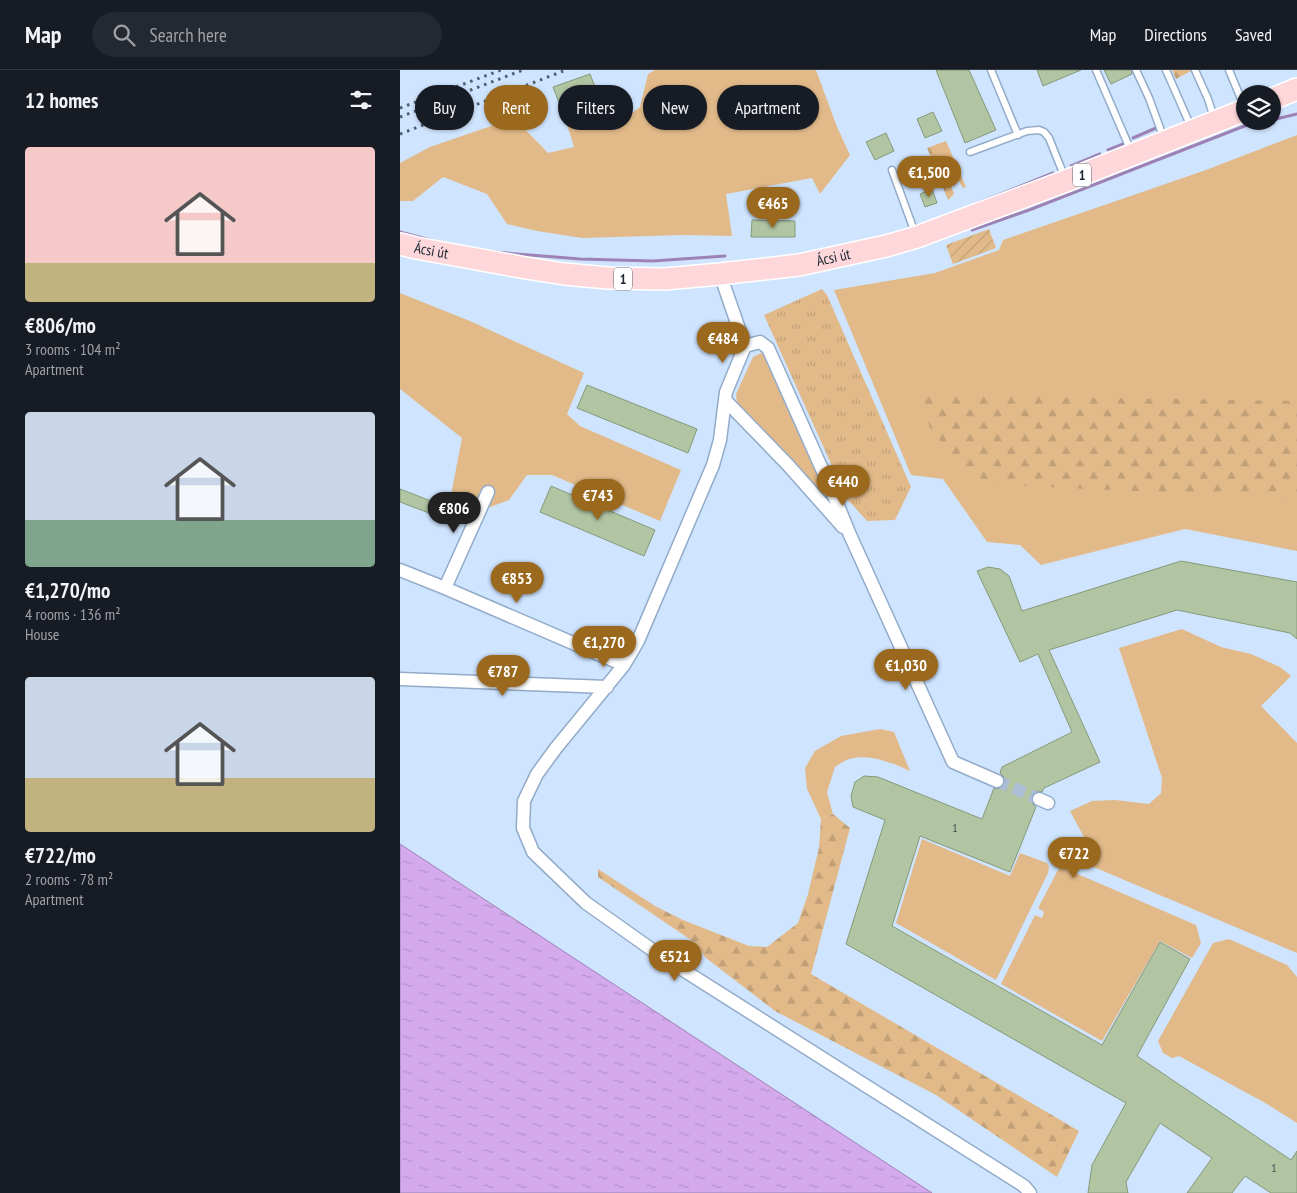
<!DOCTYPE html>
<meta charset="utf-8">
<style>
:root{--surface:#171b24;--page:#242831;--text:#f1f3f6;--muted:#9ea1a6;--line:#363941;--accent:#9b691e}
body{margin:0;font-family:"PT Sans Narrow",sans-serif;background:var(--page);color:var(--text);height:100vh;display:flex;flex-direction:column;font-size:19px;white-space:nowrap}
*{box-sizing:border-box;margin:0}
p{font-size:16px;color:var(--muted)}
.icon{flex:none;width:28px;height:28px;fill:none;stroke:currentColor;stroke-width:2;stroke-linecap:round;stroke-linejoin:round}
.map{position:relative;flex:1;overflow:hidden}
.sheet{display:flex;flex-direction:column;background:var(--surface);width:400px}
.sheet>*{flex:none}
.top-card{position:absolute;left:15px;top:15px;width:475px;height:45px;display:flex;gap:10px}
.fabs{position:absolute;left:836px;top:15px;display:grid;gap:10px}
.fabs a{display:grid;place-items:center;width:45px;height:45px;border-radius:50%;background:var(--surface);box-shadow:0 1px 4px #0004;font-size:25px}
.price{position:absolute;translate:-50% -42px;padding:0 11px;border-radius:18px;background:var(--accent);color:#fff;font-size:16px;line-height:32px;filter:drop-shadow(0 1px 2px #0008)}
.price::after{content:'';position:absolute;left:50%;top:30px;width:15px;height:11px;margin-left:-8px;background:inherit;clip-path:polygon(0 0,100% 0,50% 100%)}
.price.current{background:#222;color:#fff}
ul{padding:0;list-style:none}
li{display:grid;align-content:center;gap:10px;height:265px;padding:0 25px}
li span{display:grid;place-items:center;height:155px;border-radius:5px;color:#555}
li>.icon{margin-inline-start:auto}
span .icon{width:90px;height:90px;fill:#fffc;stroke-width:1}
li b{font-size:21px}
h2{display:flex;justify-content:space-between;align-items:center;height:60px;padding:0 25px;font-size:21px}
.pill{padding:0 18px;border-radius:22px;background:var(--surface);box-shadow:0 1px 4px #0004;font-size:18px;line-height:45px}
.pill.current{background:var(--accent);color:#fff}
header{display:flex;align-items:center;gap:30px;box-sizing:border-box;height:70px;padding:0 25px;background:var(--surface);border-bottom:1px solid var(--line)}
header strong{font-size:24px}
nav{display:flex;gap:28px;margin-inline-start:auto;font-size:18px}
.search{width:350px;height:45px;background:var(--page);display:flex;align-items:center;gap:12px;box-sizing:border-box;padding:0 18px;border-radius:28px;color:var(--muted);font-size:19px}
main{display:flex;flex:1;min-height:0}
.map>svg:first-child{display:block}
.grass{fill:#e2ba89}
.forest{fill:url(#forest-firs)}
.park{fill:url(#park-tufts)}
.garden{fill:url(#garden-furrows)}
.water{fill:url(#water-ripples);stroke:#9d82b5}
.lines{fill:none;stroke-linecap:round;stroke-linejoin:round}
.stream{stroke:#9d82b5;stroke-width:3}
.building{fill:#b1c5a3;stroke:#869978}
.street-tunnel{stroke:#abbed5;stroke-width:12;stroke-dasharray:12 6;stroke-linecap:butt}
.lane-casing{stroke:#92abc9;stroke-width:9}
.street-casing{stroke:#92abc9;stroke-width:15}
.primary-casing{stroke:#fff;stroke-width:24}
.lane{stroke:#fff;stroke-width:6}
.street{stroke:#fff;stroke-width:12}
.primary{stroke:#fdd7da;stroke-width:21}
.rail{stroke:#4f5d6d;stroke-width:3;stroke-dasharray:2.5 5;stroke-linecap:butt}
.labels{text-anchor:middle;stroke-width:4.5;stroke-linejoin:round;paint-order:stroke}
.number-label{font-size:12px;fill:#414e4e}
.shield{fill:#fff;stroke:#606770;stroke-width:1}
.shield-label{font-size:14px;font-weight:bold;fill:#1c2632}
.street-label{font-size:15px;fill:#1c2632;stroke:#fff}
</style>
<header>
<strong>Map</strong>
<div class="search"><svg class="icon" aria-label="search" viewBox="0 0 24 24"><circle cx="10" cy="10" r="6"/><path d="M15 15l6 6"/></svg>Search here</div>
<nav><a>Map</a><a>Directions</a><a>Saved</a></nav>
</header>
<main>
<section class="sheet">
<h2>12 homes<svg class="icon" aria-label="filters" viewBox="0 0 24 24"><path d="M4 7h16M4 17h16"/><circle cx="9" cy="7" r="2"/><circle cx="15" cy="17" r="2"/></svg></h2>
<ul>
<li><span style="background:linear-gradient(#f6c9c9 75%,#c2b280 0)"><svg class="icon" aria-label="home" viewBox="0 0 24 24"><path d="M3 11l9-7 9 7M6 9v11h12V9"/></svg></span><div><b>€806/mo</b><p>3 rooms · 104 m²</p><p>Apartment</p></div></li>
<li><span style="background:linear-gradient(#c9d6e8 70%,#7fa58c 0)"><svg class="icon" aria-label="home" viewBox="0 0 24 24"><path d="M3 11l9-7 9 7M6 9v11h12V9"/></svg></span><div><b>€1,270/mo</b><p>4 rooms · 136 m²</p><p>House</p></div></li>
<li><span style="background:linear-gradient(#c9d6e8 65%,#c2b280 0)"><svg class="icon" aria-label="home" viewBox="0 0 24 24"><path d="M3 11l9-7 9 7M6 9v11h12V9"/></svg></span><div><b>€722/mo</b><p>2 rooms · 78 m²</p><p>Apartment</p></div></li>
</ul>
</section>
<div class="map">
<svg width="897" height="1123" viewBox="0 0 897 1123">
<defs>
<pattern id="forest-firs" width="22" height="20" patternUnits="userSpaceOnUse" patternTransform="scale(1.25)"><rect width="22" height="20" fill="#e2ba89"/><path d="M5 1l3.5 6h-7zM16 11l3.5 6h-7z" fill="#c1a077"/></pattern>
<pattern id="park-tufts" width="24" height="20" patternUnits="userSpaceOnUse" patternTransform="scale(1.25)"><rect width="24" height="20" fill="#e2ba89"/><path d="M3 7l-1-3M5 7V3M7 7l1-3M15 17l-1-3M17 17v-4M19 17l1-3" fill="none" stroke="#c1a077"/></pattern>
<pattern id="garden-furrows" width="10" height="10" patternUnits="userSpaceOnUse" patternTransform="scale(1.25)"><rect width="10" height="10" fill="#e2ba89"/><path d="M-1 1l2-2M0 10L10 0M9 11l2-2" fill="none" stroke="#c1a077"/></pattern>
<pattern id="water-ripples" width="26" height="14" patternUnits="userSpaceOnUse" patternTransform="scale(1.25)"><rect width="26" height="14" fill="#d4aaed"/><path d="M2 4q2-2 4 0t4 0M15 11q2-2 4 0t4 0" fill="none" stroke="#b592cc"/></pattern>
</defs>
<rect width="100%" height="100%" fill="#cfe4fe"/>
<path class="grass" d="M255,0H416L437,57L450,85L420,124L412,108L326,124L332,166L284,165L182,168L137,161L107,154L87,124L43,107L13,131H0V93L30,77L114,48L148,83L174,77L166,51L191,42L205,50L224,49L240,37L248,4Z
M897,65V481L785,459L641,495L620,475L587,472L543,409L511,405L434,220L535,203L599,180L603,170L806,100Z
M0,223L70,251L184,303L167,344L180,356L281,400L260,451L152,405H127L109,430L77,442L50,430L62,368L0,319Z
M363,282L426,418L420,424L337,334L336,324L353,287Z
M782,559L821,577L851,584L880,597L891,606L861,636L897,673V883L677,790L686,771L670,741L692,731L715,730L749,734L761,723L762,708L719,578Z
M480,659L494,662L510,701C493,693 469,683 449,689C444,691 439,694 435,697L427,722L433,744L421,749L407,719L405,698L415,681L441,666Z
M522,769L610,806L620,783L647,793L649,797L648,803L596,910L496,853Z
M662,798L666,799L796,855L801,873L792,888L760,871L702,971L601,914L635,845L642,848L644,842L638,838L658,800Z
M829,869L887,895L897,907V1053L867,1034L779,986L772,988L763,983L758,971L813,873Z"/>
<path class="forest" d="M772,0H791V1L776,9Z
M546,71L566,117L563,118L545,89L542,90L554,124L548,130L527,78Z
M521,325L897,331V428L598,415L565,402L530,358Z
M433,744L450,758L411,904L679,1061L657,1107L536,1025L375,941L306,888L294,872L198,807V799L255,836L283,850L349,876L367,877L398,853L408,824L419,778L421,749Z"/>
<path class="park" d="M422,219L427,225L511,417L495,450L467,451L447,429L364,245Z"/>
<path class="garden" d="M589,159L596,178L553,194L546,175Z"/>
<path class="water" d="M0,774L532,1123H0Z"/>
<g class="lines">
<path class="stream" d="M872,50L897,44
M733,68L756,58
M708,80L723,74
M671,96L700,84
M578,133L653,103
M572,160L629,140L847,55L865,51
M0,162L34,171
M94,182L180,189L253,191L325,186"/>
</g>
<path class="building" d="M536,0H569L596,60L565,73Z
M637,0H681L643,16Z
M704,0H731L732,4L711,14Z
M190,4L199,27L162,40L153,17Z
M533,42L542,61L525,68L517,49Z
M486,63L494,81L475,90L466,72Z
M532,119L537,133L525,137L520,124Z
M352,150L395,151V167H351Z
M187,315L297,359L288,383L177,338Z
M151,416L255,460L244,486L140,442Z
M0,419L62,443L58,454L0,432Z
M781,491L897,512V569L890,563L777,540L649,580L700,692L644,718L642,722L638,721L634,723L631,726V730L633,734L636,737L610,802L520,766L492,856L702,975L760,872L790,889L737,986L891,1090L897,1081V1123H871L845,1106L832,1123H787L812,1088L760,1053L726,1112L728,1123H688L692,1095L726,1033L446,874L485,750L453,737L451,726L455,712L464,706L478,707L582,749L594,718L597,719L601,718L605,714L604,707L600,703L602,697L672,662L638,584L620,592L577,501L588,497L600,499L609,506L622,541Z"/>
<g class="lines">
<path class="street-tunnel" d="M597,711L639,729"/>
<g class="lane-casing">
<path id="lane" d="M591,0L618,65
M696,0L731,81
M736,0L749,28L764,69
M766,0L791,57
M795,0L808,29L814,48
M829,0L844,36
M570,82L627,61L639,60L644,62L649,68L665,108
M492,100L515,163"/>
</g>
<g class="street-casing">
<path id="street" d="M320,204L345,276L326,322L320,370L313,395L238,571L224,595L156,678L137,704L124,731L123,758L133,782L186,833L258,884L624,1116L630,1123
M345,276L360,272L368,278L434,426L450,465L553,692L597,711
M326,331L388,395L443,457
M0,500L45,518L224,595
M45,518L88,422
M0,609L207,617
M639,729L648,733"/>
</g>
<g class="primary-casing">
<g id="primary">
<path d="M872,29L897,19"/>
<path id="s1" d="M0,174L16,178L126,198L164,204L208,208L264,209L320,204L399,195L486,176L517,167L666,111L845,40"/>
</g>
</g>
<use href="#lane" class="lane"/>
<use href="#street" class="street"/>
<use href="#primary" class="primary"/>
<path class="rail" d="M0,38L101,0
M0,47L123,0
M0,64L166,0"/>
</g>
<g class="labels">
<g class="number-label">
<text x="555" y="762">1</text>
<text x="874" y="1102">1</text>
</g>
<g class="shield">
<rect x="673" y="93.5" width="18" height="23" rx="4"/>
<rect x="214" y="197.5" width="18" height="23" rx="4"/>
</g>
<g class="shield-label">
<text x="682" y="110">1</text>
<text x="223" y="214">1</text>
</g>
<g class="street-label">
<text dy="5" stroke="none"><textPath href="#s1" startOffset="32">Ácsi út</textPath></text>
<text dy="5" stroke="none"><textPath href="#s1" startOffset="438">Ácsi út</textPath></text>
</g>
</g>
</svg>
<div class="fabs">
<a><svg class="icon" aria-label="layers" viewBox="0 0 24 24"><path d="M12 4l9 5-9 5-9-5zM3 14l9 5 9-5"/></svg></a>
</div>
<b class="price" style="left:529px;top:128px">€1,500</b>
<b class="price" style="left:373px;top:159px">€465</b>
<b class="price" style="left:323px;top:294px">€484</b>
<b class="price" style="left:443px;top:437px">€440</b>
<b class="price" style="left:198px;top:451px">€743</b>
<b class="price current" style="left:54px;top:464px">€806</b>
<b class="price" style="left:117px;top:534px">€853</b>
<b class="price" style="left:204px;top:598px">€1,270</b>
<b class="price" style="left:506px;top:621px">€1,030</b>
<b class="price" style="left:103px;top:627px">€787</b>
<b class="price" style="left:674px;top:809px">€722</b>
<b class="price" style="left:275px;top:912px">€521</b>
<div class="top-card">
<a class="pill">Buy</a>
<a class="pill current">Rent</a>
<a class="pill">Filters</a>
<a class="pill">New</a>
<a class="pill">Apartment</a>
</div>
</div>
</main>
